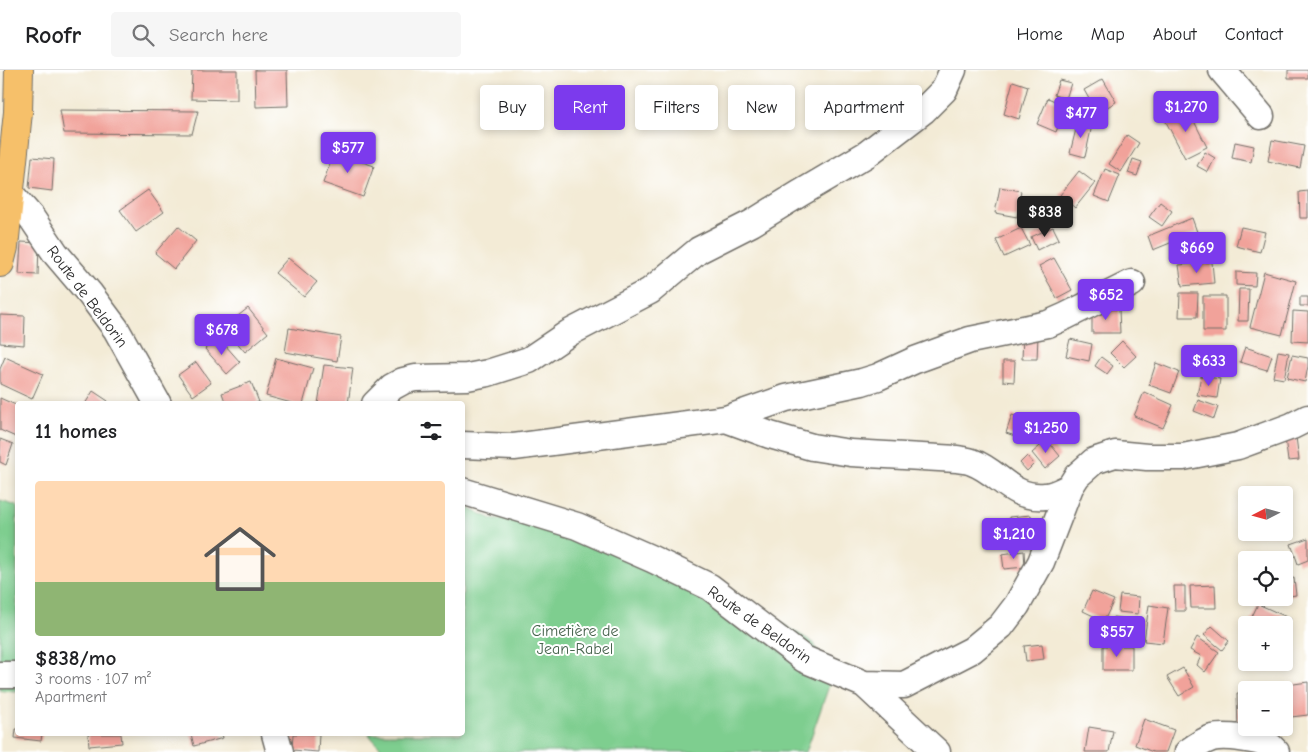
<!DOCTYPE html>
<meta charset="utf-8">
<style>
:root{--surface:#fff;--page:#f6f6f6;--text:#202124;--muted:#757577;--line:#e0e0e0;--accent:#7c3aed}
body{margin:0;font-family:"Comic Neue",sans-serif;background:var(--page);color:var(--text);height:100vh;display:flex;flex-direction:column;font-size:19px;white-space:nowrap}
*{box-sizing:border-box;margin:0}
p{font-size:16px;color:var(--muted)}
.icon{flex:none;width:28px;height:28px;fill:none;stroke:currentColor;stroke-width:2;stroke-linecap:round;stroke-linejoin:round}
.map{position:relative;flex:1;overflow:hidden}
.side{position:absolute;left:15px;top:331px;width:450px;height:335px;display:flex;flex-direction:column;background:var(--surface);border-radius:5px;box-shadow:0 2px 8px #0003}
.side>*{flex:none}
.guide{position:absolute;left:480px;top:15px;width:475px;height:45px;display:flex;gap:10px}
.needle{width:32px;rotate:264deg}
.fabs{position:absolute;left:1238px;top:416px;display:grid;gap:10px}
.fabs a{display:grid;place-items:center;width:55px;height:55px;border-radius:5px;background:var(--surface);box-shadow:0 2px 8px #0003;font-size:25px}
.price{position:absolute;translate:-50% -42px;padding:0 11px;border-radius:5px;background:var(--accent);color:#fff;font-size:16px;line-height:32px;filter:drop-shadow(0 1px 2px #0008)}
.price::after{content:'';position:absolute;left:50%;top:30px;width:15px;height:11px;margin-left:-8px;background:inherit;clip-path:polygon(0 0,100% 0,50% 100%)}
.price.on{background:#222;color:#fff}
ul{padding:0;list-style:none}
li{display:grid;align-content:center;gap:10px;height:265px;padding:0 20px}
li span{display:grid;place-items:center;height:155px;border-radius:5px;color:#555}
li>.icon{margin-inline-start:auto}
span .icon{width:90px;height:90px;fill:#fffc;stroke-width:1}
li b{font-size:21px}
h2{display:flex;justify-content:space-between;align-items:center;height:60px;padding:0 20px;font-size:21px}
.chip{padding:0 18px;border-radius:5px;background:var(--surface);box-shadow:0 2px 8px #0003;font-size:18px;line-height:45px}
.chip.on{background:var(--accent);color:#fff}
header{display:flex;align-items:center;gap:30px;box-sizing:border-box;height:70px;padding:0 25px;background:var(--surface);border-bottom:1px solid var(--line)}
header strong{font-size:24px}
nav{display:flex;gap:28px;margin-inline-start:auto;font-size:18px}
.search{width:350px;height:45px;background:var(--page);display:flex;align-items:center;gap:12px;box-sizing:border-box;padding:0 18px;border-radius:5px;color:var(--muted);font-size:19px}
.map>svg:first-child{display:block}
.green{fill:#7ece8f;stroke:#547c5d}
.building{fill:#f1a29a}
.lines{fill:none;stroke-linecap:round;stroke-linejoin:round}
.minor-casing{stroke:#716e67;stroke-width:29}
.major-casing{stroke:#716e67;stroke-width:30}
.minor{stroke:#fff;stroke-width:26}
.major{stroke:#f6c06b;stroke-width:28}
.labels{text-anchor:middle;stroke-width:4;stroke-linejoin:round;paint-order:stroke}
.street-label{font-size:16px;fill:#2b2b2b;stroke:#fff}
.park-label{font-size:16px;fill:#48644e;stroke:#fff}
</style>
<header>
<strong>Roofr</strong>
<div class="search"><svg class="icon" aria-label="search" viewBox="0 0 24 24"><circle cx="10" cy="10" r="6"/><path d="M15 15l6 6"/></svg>Search here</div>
<nav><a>Home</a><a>Map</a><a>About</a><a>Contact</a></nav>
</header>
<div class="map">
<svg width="1308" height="682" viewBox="0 0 1308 682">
<rect width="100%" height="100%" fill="#fff"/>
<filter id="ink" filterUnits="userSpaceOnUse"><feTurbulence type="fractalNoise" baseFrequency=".02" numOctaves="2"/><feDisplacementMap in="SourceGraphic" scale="10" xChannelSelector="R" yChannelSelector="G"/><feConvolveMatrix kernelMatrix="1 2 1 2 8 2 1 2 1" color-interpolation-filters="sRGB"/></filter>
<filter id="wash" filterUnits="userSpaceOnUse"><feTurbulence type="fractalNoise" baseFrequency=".0096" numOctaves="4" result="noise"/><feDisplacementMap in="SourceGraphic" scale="20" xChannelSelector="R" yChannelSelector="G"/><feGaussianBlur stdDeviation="1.12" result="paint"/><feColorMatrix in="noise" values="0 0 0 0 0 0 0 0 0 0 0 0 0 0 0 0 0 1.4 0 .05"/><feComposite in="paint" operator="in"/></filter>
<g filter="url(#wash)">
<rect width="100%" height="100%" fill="#f3ebd6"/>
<path class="green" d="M0,431L17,436V622L0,621Z
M463,436L495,450L535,443L723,517L814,573L831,610L806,682H385L368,664H462Z"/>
<g id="blocks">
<path class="building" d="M192,0H237V30L191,29Z
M255,0H287L288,36L256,37Z
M1288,0H1308V8H1288Z
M1103,9L1116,32L1097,43L1084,20Z
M1059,10L1071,13L1066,29L1054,25Z
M1013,11L1028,16L1019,49L1004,44Z
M1048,28L1066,36L1056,62L1037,54Z
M1188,39L1207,77L1185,88L1165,50Z
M60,40L198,41L192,64L64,63Z
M1078,51L1092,55L1085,87L1070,83Z
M1127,65L1139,73L1121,102L1109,94Z
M1272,70L1304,76L1300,98L1268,91Z
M1235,72L1254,76L1251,92L1232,88Z
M334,82L374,96L363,127L323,113Z
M1205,82L1215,88L1208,102L1197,96Z
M32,87L54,89L52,121L29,118Z
M1133,89L1142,92L1137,106L1128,103Z
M1105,99L1120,105L1109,132L1094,126Z
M1079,101L1095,113L1075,138L1060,125Z
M1000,117L1021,121L1017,147L995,143Z
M148,120L164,142L136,162L120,140Z
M1308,121V148H1300L1299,122Z
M1160,132L1172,141L1162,156L1149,147Z
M1192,148L1197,162L1153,180L1148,166Z
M178,156L196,171L174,199L155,183Z
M1053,157L1059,169L1037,180L1031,167Z
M1241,157L1265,162L1260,182L1236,176Z
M1021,158L1030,175L1004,187L996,170Z
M21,172L39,173L38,205L19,204Z
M288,188L317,212L304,227L275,203Z
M1054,188L1072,220L1057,228L1039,196Z
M1212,192L1214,213L1182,216L1179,195Z
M1236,202L1256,203L1255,216L1236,215Z
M1264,202L1296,211L1282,265L1250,257Z
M1239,219H1249L1248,251H1238Z
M1180,223H1198L1197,247H1179Z
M1203,226H1226V261H1203Z
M1300,227H1308V236H1300Z
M248,238L268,263L245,282L224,257Z
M1119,239L1120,263H1092V240Z
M1293,241L1308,242V272L1292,271Z
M0,245L25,246L24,275L0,273Z
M289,258L341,267L337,291L285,282Z
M1023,266H1038L1037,289H1022Z
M218,267L240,292L227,304L205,279Z
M1070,269L1092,274L1089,291L1066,286Z
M1122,271L1136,286L1124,297L1110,283Z
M1245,277L1272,286L1267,300L1240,292Z
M1278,281L1289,283L1284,309L1273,307Z
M1292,285L1308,288V296L1305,312L1287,308Z
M5,287L43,304L32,329L0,314V299Z
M1101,287L1113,296L1107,304L1095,296Z
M276,288L313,298L303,334H295L266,326Z
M1003,291H1015L1014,312L1003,311Z
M196,292L211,313L193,326L178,305Z
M1156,293L1179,302L1171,323L1149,315Z
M324,295L353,298L348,334H318Z
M1201,306L1220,309L1217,328L1197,325Z
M251,312L259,332L254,334H226L222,323Z
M93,321L108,331L107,334H85Z
M1144,322L1173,335L1163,358L1134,346Z
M0,328L18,336V368L0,360Z
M1198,330L1218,337L1214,349L1194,341Z
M1012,345L1024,349L1018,367L1006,363Z
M1296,367L1299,390L1288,391L1285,368Z
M0,369L13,374L6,395L0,392Z
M1047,370L1060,386L1045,399L1032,383Z
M1027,386L1034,394L1027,401L1020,393Z
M1031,445L1033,463L1011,465L1009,447Z
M1308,468V490L1298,494L1291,474Z
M1024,481L1025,497L1004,499L1002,484Z
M1294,508L1296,525L1284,527V510Z
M1215,515L1216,538H1191L1190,516Z
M1174,516H1185V541H1175Z
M1092,521L1114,530L1104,551L1083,541Z
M1120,525L1139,527L1138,544L1118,542Z
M1258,534L1291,549L1284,565V555H1248Z
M1149,535L1168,538L1163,573L1144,571Z
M1113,547L1142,551L1139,573L1110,568Z
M1212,556L1229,571L1222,580L1204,565Z
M1197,567L1219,582L1205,602L1197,595L1201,586L1190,580Z
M1042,574L1044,589L1026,591L1024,576Z
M1103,576H1132V600H1103Z
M1183,598L1194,617L1179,626L1167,607Z
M1308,612V645L1291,647L1287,615Z
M1237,623H1246V658H1274V664L1238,665Z
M1144,649L1174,660L1166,682H1153L1135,675Z
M1089,657L1113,661L1109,682H1085Z
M16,659H18V664H42L41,671L15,668Z
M88,664H121L122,673L89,676Z
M191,664H222L223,668L194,676Z
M293,664H319L318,682L292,680Z"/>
</g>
</g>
<g filter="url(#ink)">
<use href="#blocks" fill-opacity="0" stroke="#716e67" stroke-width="1"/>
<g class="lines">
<g class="minor-casing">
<path id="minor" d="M1222,0L1261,46
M10,123L31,147L56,184L90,224L116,259L158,334
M375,334L392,317L403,311L415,308L467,307L488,303L529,290L569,263L650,221L699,180L752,153L799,124L867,84L923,41L944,20L953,0
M726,349L786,328L862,312L878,307L915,290L970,270L1048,254L1066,246L1132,213
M462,375L514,377L726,349L770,365L812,377L851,383L957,389C962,390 968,390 972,392C1000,402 1010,429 1045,426C1053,426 1062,421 1070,417
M462,421L577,456L652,489L710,517L804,589L864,614L904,615L972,580L1001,556L1017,535L1041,492L1070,417L1077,406L1094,391L1115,384L1147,387H1183L1238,376L1292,356L1308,348
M0,605H18
M864,614L937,682
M275,664L280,682
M1188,682C1196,676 1203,671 1212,668C1224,665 1261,669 1270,676C1272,678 1274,680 1276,682"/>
</g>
<g class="major-casing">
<path id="major" d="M0,193L4,177L18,42L19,0"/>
</g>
<use href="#minor" class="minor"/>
<use href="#major" class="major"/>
</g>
</g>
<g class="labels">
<g class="street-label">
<text transform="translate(88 226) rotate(53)" y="6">Route de Beldorin</text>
<text transform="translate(760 554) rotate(35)" y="6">Route de Beldorin</text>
</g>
<g class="park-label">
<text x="575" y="566">Cimetière de<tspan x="575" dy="18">Jean-Rabel</tspan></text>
</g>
</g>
</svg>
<div class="fabs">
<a><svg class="needle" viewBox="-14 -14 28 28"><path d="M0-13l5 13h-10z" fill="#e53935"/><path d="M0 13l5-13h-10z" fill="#757577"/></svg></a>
<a><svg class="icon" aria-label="locate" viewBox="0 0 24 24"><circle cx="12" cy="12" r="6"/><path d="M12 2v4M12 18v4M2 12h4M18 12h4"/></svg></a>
<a>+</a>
<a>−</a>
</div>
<b class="price" style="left:1186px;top:63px">$1,270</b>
<b class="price" style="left:1081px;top:69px">$477</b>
<b class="price" style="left:348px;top:104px">$577</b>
<b class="price on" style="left:1045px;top:168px">$838</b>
<b class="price" style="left:1197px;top:204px">$669</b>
<b class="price" style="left:1106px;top:251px">$652</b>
<b class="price" style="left:222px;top:286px">$678</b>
<b class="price" style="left:1209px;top:317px">$633</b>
<b class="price" style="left:1046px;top:384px">$1,250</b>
<b class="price" style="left:1014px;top:490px">$1,210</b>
<b class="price" style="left:1117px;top:588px">$557</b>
<div class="guide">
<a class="chip">Buy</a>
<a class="chip on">Rent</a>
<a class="chip">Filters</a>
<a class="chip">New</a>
<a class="chip">Apartment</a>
</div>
<section class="side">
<h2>11 homes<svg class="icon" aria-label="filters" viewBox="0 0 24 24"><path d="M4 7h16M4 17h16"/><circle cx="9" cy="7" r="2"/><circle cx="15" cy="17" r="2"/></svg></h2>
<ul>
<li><span style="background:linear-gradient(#ffd9b3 65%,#8fb573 0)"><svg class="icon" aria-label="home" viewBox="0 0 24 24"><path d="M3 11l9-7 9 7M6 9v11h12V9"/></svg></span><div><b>$838/mo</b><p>3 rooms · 107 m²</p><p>Apartment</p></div></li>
</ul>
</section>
</div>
